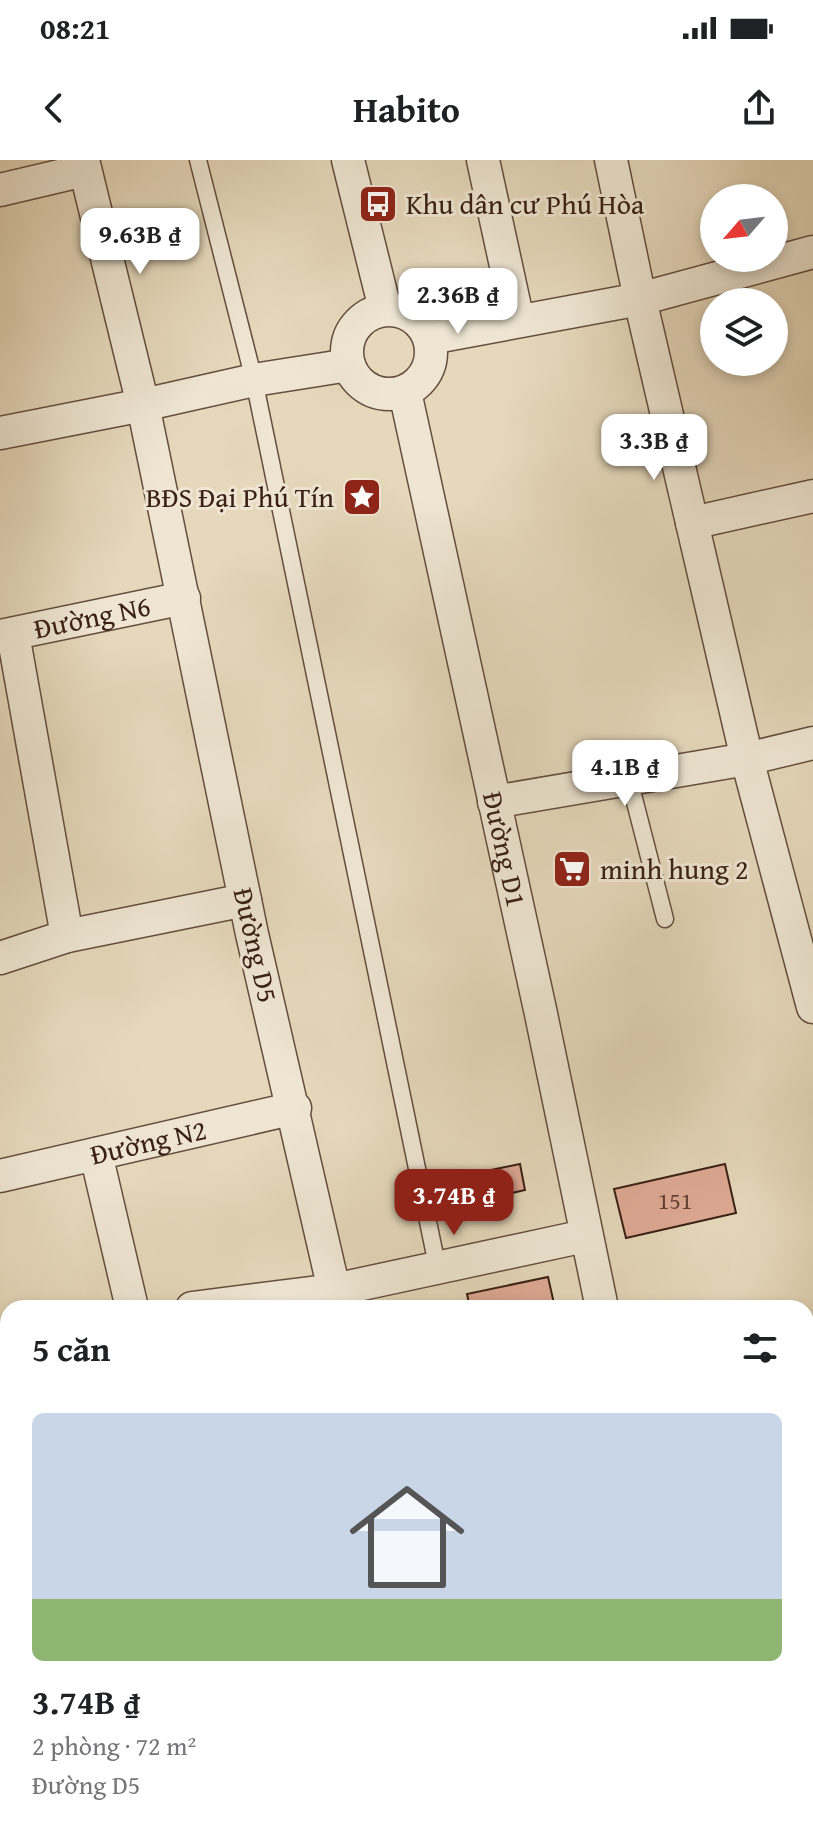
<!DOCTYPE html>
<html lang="vi">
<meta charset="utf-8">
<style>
:root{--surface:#fff;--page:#f6f6f6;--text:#202124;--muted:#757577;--accent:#8f2418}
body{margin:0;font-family:"Gentium Book Plus",serif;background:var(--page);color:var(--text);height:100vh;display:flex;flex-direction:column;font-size:30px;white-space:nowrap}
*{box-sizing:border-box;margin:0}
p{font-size:26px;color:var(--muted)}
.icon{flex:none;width:44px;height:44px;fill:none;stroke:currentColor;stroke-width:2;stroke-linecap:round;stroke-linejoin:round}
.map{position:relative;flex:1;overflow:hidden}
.drawer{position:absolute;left:0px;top:1140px;width:814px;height:536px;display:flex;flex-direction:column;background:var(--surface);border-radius:24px 24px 0 0;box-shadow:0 4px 12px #0003}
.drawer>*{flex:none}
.needle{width:52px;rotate:242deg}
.tools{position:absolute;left:700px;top:24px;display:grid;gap:16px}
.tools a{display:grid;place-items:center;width:88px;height:88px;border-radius:50%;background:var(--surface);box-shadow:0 4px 12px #0003;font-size:40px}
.price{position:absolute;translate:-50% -68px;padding:0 18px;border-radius:16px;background:#fff;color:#222;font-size:26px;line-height:52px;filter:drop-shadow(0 2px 4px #0008)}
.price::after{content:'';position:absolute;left:50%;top:48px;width:24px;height:18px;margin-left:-12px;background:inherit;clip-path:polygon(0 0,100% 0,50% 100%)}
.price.active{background:var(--accent);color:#fff}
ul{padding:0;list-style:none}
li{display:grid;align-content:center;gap:16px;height:424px;padding:0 32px}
li span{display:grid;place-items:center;height:248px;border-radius:12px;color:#555}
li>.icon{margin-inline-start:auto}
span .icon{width:144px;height:144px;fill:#fffc;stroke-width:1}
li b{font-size:34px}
h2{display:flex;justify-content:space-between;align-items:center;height:96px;padding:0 32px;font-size:34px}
.status{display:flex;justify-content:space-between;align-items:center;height:56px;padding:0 40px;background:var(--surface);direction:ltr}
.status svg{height:22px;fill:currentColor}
header{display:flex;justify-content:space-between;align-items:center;height:104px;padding:0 32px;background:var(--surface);font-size:36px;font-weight:800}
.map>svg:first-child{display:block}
.building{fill:#dea994;stroke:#3a2015;stroke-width:2}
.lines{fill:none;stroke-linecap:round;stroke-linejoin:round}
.service-casing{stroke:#654e3e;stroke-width:19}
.minor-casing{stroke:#654e3e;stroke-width:35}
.service{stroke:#eee6d3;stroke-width:16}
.minor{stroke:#eee6d3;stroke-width:32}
.labels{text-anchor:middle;stroke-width:6;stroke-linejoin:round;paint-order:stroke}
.number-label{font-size:24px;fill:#634235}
.poi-label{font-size:28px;fill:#3a2015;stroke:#eee6d3;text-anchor:start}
.street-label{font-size:28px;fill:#3a2015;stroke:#eee6d3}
</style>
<div class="status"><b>08:21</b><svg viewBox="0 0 49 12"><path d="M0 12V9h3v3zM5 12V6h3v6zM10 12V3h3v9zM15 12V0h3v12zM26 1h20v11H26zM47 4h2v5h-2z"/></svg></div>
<header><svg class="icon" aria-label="back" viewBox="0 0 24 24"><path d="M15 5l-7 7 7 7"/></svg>Habito<svg class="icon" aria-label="share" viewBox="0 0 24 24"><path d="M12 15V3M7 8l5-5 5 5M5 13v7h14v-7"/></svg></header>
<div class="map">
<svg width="813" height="1676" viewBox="0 0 813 1676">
<rect width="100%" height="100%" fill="#e5d8bb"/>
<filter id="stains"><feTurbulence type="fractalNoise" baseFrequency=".0025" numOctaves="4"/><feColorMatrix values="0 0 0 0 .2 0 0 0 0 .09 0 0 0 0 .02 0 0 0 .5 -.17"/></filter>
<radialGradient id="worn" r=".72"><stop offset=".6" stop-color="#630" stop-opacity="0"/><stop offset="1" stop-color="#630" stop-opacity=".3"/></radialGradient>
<path class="building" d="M520,1004L525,1030L446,1048L438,1021Z
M725,1004L736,1053L626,1078L614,1029Z
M548,1117L555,1148H470L467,1134Z"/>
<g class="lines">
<g class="service-casing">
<path id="service" d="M198,0L254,220L438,1110
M629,619L665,759
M274,1668L278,1676"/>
</g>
<g class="minor-casing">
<g id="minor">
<path d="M348,0L385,149"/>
<path d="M483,0L518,161"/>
<path d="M0,30L85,10"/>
<path d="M813,92L640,139L747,599L813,583"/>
<circle cx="389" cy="192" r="42"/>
<path d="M430,178L640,139L611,0"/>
<path id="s1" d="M405,232L541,854L602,1148"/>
<path d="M0,273L143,245L83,0"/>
<path d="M692,363L813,336"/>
<path d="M13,474L67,776"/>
<path id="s2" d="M0,476L184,438"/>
<path d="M494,642L747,599L813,847"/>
<path d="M0,798L67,776L245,740"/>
<path d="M96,994L132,1148"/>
<path id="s3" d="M0,1016L295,948"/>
<path d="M334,1130L252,774L143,245L254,220L349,205"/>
<path d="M192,1148L334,1130L585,1076"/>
<path d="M806,1250L813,1247"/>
<path d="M0,1413L8,1410"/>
<path d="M395,1668L398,1676"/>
<path d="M806,1668L810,1676"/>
</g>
</g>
<use href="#service" class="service"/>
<use href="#minor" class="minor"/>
</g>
<defs>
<g id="bus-square" transform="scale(2)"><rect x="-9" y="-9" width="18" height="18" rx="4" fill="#8f2418" stroke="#eee6d3"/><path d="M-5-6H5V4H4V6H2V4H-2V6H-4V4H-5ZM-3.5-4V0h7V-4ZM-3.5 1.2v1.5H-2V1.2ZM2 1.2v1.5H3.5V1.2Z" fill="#fff"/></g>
<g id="sight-square" transform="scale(2)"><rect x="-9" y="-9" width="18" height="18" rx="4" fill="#8f2418" stroke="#eee6d3"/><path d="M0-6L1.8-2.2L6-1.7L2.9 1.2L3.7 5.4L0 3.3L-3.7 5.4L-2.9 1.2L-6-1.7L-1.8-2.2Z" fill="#fff"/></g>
<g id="supermarket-square" transform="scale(2)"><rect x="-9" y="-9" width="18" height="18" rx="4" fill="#8f2418" stroke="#eee6d3"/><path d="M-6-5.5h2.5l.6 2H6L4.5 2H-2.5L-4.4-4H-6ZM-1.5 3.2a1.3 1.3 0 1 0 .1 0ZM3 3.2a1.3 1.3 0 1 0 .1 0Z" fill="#fff"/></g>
</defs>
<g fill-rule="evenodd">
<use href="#bus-square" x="378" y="44"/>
<use href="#sight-square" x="362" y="337"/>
<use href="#supermarket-square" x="572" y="709"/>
</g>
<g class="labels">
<g class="number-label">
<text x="675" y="1049">151</text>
</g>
<g class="poi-label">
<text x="406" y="54">Khu dân cư Phú Hòa</text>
<text x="334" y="347" text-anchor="end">BĐS Đại Phú Tín</text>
<text x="600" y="719">minh hung 2</text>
</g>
<g class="street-label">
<text dy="10" stroke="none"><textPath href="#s2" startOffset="94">Đường N6</textPath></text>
<text dy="10" stroke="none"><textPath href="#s1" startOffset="468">Đường D1</textPath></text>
<text transform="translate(256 785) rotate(77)" y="10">Đường D5</text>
<text dy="10" stroke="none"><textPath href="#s3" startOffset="152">Đường N2</textPath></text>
</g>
</g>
<rect width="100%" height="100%" filter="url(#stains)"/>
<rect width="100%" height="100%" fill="url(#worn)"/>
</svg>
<div class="tools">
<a><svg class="needle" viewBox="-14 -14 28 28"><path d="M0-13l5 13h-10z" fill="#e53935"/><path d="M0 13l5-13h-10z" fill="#757577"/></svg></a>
<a><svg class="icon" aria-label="layers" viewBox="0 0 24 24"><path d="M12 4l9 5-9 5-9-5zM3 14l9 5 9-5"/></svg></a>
</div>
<b class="price" style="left:140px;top:116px">9.63B ₫</b>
<b class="price" style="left:458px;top:176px">2.36B ₫</b>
<b class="price" style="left:654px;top:322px">3.3B ₫</b>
<b class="price" style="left:625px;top:648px">4.1B ₫</b>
<b class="price active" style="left:454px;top:1077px">3.74B ₫</b>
<section class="drawer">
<h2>5 căn<svg class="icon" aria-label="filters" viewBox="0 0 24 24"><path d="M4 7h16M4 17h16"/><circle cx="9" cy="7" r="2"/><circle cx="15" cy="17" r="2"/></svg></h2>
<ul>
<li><span style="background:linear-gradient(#c9d6e8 75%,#8fb573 0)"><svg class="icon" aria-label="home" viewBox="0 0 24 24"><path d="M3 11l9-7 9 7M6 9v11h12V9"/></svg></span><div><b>3.74B ₫</b><p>2 phòng · 72 m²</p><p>Đường D5</p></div></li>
</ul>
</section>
</div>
